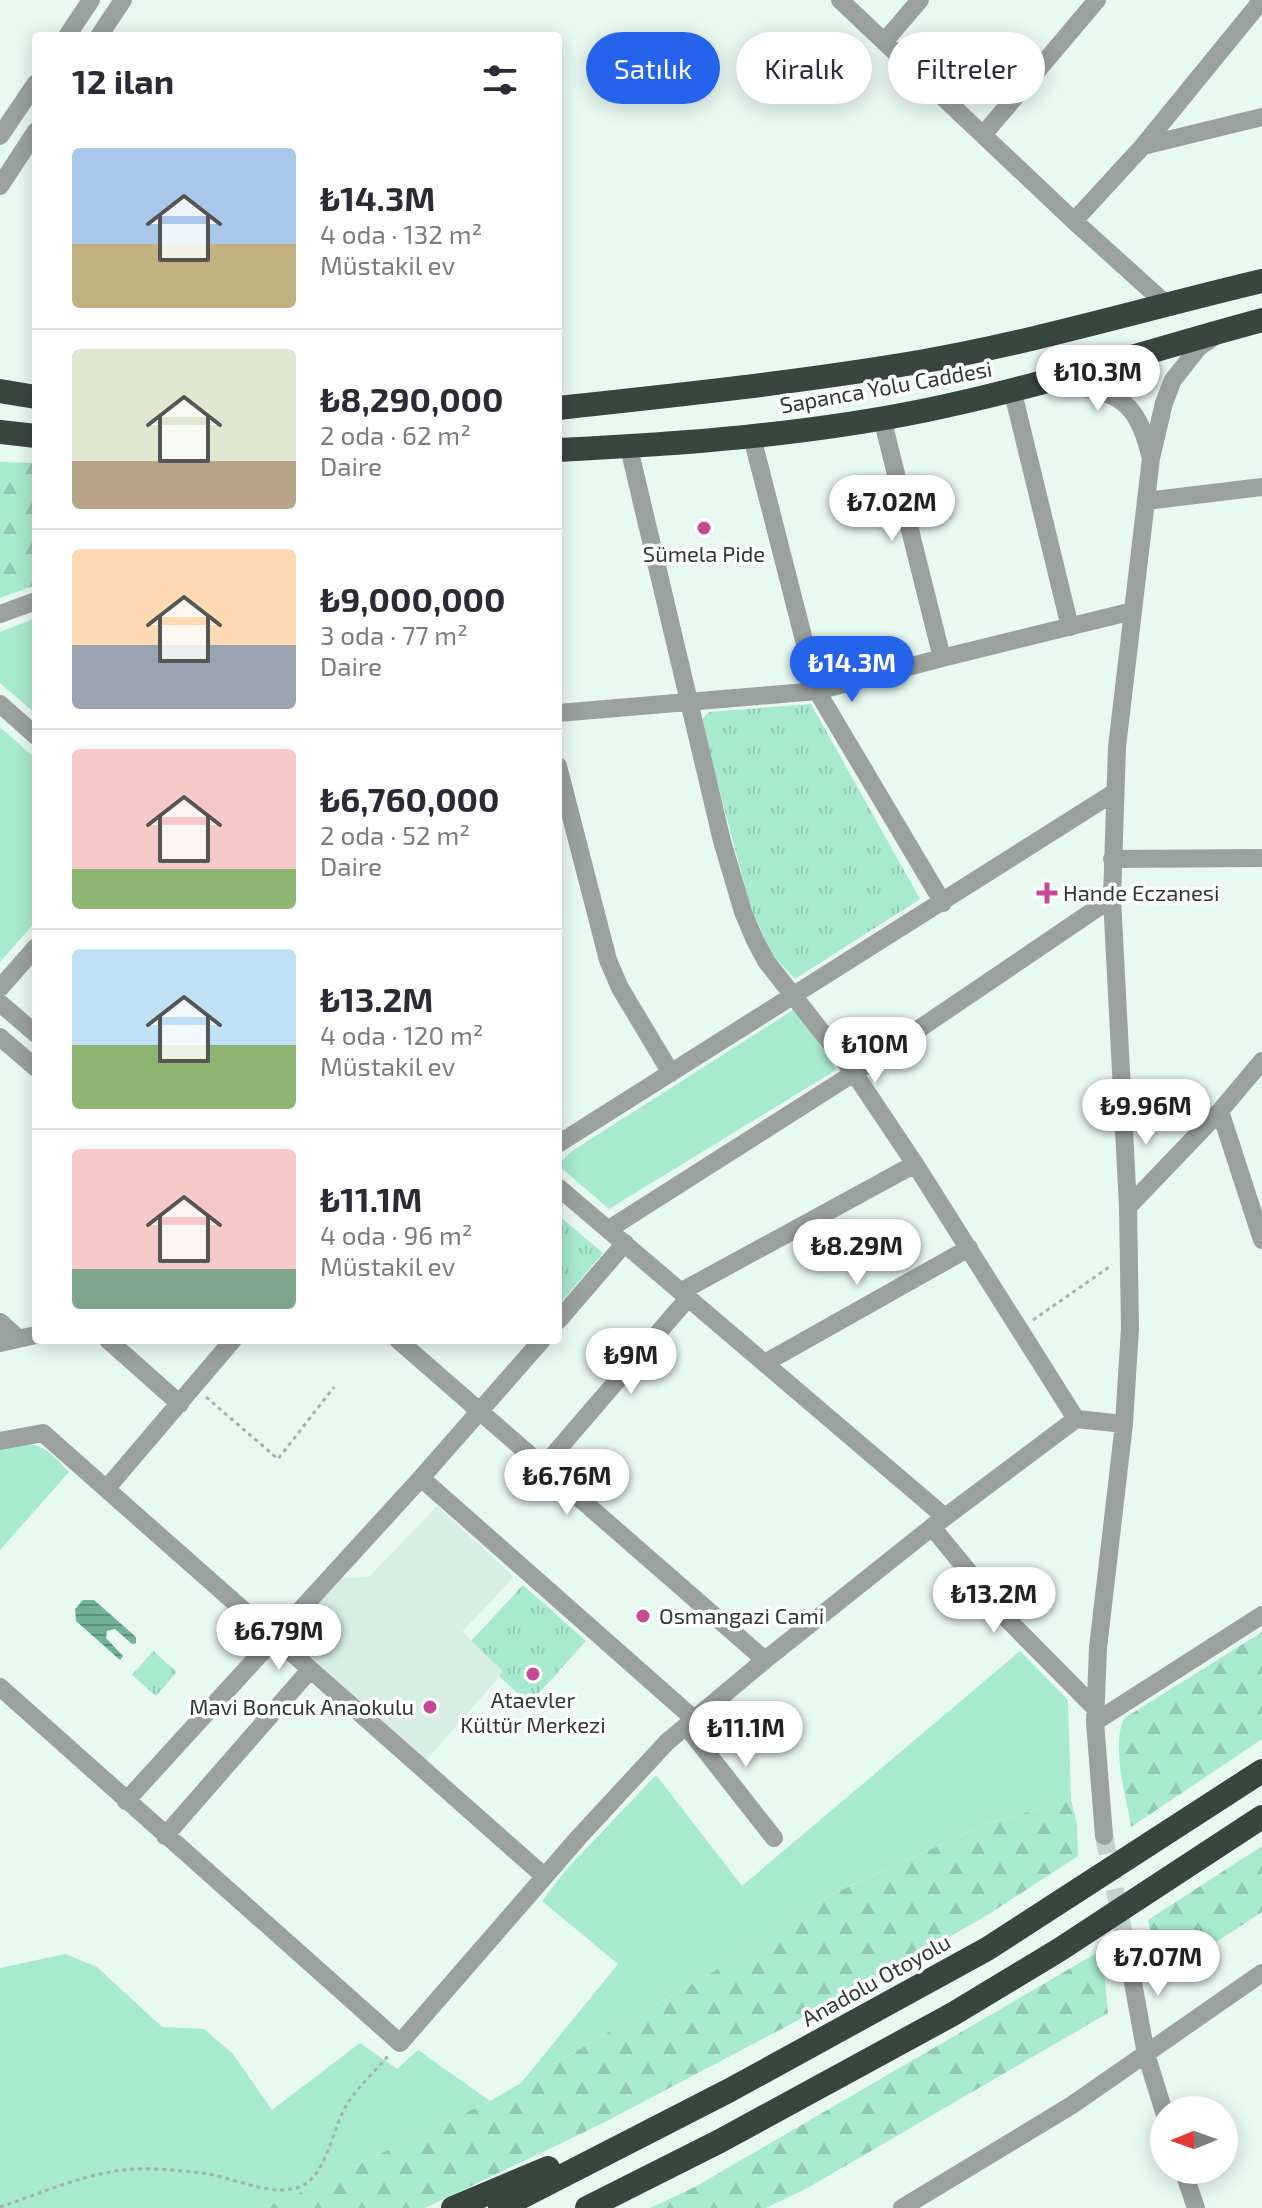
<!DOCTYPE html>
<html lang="tr">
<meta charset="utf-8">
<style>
:root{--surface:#fff;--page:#f2f2f3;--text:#2b2b33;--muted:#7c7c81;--line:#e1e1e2;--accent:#2563eb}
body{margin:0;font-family:"Exo 2",sans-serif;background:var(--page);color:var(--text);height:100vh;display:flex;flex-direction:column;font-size:30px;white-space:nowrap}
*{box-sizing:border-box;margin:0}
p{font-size:26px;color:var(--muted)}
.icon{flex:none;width:44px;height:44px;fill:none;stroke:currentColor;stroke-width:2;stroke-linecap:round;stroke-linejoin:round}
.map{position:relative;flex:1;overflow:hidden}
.side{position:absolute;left:32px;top:32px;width:530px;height:1312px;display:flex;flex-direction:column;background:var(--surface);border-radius:8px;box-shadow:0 4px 20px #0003}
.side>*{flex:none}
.hud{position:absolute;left:586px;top:32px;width:556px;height:72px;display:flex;gap:16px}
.needle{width:52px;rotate:269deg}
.tools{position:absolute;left:1150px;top:2096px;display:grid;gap:16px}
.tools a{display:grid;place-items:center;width:88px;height:88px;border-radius:50%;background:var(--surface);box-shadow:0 4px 20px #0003;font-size:40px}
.price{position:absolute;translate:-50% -68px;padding:0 18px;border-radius:28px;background:#fff;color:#222;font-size:26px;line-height:52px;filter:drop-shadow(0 2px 4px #0008)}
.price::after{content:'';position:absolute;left:50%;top:48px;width:24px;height:18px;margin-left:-12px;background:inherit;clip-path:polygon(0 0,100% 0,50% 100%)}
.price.selected{background:var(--accent);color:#fff}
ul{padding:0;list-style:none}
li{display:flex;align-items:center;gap:24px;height:200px;padding:0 40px}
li+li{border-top:2px solid var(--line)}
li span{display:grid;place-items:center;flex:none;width:224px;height:160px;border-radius:8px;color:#555}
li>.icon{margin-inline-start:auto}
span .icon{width:96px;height:96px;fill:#fffc;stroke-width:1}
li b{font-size:34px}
h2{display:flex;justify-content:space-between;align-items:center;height:96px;padding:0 40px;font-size:34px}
.tag{padding:0 28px;border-radius:36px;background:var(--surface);box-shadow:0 4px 20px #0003;font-size:28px;line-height:72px}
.tag.selected{background:var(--accent);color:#fff}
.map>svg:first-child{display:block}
.built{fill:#d6eee3}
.grass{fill:#a8eace}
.forest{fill:url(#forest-firs)}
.park{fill:url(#park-tufts)}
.water{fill:url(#water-rules)}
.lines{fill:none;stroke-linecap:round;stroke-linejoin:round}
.minor-tunnel{stroke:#c3d2cc;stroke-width:18;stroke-dasharray:18 9;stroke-linecap:butt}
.path{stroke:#a4b2ac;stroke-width:3;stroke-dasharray:4 4;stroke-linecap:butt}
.minor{stroke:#9aa19e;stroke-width:18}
.highway{stroke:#384640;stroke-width:24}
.poi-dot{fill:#c74895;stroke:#fff;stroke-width:3}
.labels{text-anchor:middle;stroke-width:7;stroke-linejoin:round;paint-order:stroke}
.street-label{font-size:22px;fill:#313835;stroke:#fff}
.poi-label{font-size:22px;fill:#313835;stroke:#fff}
</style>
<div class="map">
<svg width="1262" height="2208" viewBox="0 0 1262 2208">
<defs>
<pattern id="forest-firs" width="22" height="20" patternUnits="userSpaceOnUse" patternTransform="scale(2)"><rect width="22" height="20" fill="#a8eace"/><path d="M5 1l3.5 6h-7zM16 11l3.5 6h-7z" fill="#91c9b2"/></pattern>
<pattern id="park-tufts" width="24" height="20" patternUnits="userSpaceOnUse" patternTransform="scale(2)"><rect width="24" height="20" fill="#a8eace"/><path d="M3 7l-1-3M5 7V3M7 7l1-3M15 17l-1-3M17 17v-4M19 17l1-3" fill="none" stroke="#91c9b2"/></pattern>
<pattern id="water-rules" width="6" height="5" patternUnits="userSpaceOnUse" patternTransform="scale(2)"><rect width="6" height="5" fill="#71b197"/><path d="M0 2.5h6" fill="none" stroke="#5d917c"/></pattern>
</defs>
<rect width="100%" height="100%" fill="#e8f9f2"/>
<path class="built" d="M437,1506L514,1577L462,1632L504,1671L425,1762L289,1636L341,1579L370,1576Z"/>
<path class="grass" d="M36,618V714L0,683V632Z
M0,727L36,759V921L0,962Z
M796,1008L836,1070L609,1209L558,1165L572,1151Z
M29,1444C47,1446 57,1460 69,1472L0,1550V1449Z
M1020,1651L1068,1700L1071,1800L986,1824L828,1896L733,1960L521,2083L618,1964L542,1901L565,1871L656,1775L742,1886Z
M65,1954L97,1967L162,2027L204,2029L233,2054L272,2110L360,2043L397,2069L418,2050L490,2101L282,2201L259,2208H0V1968Z"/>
<path class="forest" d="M0,462L36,463V585L0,598Z
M1262,1632V1739L1131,1827C1126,1794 1112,1752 1123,1719Z
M1071,1800L1077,1824L1078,1856L989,1914L882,1976L599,2125L425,2208H259L282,2201L490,2101L733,1960L828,1896L986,1824Z
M1262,1846V1912L1160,1979L1148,1920Z
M1102,1950L1108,2013L809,2187L766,2208H650L695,2187Z"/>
<path class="park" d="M811,704L920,899L795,979L771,953L750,905L701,721L709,712Z
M558,1215L603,1253L558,1306Z
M523,1585L586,1641L529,1704L499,1676L503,1671L471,1641Z
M153,1651L177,1672L156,1696L132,1675Z"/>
<path class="water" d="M83,1600H94L136,1637V1643L132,1644L115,1629L107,1631L106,1638L123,1656L120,1660L76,1621L75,1609Z"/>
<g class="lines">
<path class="minor-tunnel" d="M1104,1836L1127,1950"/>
<path class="path" d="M1033,1320L1112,1265
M206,1397L278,1459L334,1387
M0,2207C39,2194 81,2175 123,2170C148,2167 176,2170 202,2173C232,2176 281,2203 308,2182C329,2165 334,2123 349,2101C360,2085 376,2070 389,2055"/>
<path class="minor" d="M840,0L1074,221L1166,304
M67,36L91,0
M99,36L123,0
M884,42L920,0
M983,135L1097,0
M0,136L36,83
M1143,146L1262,117
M0,186L36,131
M1074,221L1143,146L1262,0
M1050,384C1109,391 1135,391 1150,455
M1012,389L1070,627
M882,418L942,658
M752,437L817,691L943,903
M629,448L722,841L743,912L754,938L766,961L854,1073L915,1164L1076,1419
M1146,501L1262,487
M0,614L36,601
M0,704L36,736
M558,713L817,691L942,658L1133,611
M558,766L608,960L620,988L671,1073
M1112,859L1262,858
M0,988L36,947
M0,1003L36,1034
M0,1037L36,1068
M1220,1111L1262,1240
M558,1144L1115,792
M558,1187L945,1517
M1128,1207L1220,1111L1262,1061
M609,1229L854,1073L1112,898
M682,1291L915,1164
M558,1321L625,1243
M0,1322L19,1339
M108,1340L180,1404
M398,1340L765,1660
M0,1343L36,1335
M765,1363L969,1248
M0,1441L43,1433L544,1876
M542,1468L689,1297
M421,1478L694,1719
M107,1488L233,1340
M932,1527L1009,1621L1095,1708
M0,1687L400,2043L579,1837L667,1742L765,1660L932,1527L1076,1419L1124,1424
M1095,1722L1262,1615
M686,1726L774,1838
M126,1801L421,1478L542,1340
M165,1836L309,1671
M1104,1836L1095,1722L1098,1648L1124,1424L1130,1328L1128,1207L1112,898L1117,747L1151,458L1164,403L1173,380L1199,347L1215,336
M1127,1950L1146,2054L1164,2112
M1183,2170L1196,2208
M902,2208L1072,2105L1262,1973"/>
<path class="highway" d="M0,391L36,397
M558,408C679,395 800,382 919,362C1035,342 1148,308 1262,281
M0,432L36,436
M558,450C681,444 805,435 927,410C1040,387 1150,350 1262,320
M453,2208L548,2168
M500,2208L730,2090L987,1949L1262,1771
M587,2208L720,2141L953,2014L1059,1950L1262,1817"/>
</g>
<g class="poi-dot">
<circle cx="704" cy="528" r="8"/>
<path d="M1043 881h8v8h8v8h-8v8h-8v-8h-8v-8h8z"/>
<circle cx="643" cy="1616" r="8"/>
<circle cx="533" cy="1674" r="8"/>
<circle cx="430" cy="1707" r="8"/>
</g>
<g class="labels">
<g class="street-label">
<text transform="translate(886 387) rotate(-10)" y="8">Sapanca Yolu Caddesi</text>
<text transform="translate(876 1980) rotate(-29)" y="8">Anadolu Otoyolu</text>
</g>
<g class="poi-label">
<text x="704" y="562">Sümela Pide</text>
<text x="1063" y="901" text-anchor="start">Hande Eczanesi</text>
<text x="659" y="1624" text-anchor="start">Osmangazi Cami</text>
<text x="533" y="1708">Ataevler<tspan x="533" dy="25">Kültür Merkezi</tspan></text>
<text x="414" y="1715" text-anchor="end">Mavi Boncuk Anaokulu</text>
</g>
</g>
</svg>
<div class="tools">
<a><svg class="needle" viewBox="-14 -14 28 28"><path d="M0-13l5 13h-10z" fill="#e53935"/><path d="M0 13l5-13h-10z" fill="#7c7c81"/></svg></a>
</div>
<b class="price" style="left:1098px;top:413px">₺10.3M</b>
<b class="price" style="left:892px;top:543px">₺7.02M</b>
<b class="price selected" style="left:852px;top:704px">₺14.3M</b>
<b class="price" style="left:875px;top:1085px">₺10M</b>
<b class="price" style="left:1146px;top:1147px">₺9.96M</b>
<b class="price" style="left:857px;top:1287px">₺8.29M</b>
<b class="price" style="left:631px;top:1396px">₺9M</b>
<b class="price" style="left:567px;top:1517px">₺6.76M</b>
<b class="price" style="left:994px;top:1635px">₺13.2M</b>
<b class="price" style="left:279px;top:1672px">₺6.79M</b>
<b class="price" style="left:746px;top:1769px">₺11.1M</b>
<b class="price" style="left:1158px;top:1998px">₺7.07M</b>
<div class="hud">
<a class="tag selected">Satılık</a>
<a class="tag">Kiralık</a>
<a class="tag">Filtreler</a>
</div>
<section class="side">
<h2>12 ilan<svg class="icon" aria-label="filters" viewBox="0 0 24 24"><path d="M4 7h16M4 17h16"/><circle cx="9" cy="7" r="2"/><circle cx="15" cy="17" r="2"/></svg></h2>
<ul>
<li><span style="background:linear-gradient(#a9c7e8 60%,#c2b280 0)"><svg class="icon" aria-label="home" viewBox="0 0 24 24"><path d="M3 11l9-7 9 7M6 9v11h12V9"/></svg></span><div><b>₺14.3M</b><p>4 oda · 132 m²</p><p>Müstakil ev</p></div></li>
<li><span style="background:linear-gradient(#dfe7d0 70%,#b9a48a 0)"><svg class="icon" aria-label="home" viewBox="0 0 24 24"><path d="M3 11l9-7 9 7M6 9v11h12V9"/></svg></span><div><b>₺8,290,000</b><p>2 oda · 62 m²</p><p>Daire</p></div></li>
<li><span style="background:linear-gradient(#ffd9b3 60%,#9aa5b1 0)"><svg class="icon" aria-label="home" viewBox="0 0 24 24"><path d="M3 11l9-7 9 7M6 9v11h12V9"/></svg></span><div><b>₺9,000,000</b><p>3 oda · 77 m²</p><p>Daire</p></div></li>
<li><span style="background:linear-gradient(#f6c9c9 75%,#8fb573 0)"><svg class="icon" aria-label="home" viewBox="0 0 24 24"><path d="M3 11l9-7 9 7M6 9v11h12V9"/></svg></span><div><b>₺6,760,000</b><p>2 oda · 52 m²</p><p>Daire</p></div></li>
<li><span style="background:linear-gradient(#bfe0f5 60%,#8fb573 0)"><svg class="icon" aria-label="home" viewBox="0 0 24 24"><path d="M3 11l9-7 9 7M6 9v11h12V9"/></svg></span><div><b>₺13.2M</b><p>4 oda · 120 m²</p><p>Müstakil ev</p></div></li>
<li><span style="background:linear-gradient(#f6c9c9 75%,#7fa58c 0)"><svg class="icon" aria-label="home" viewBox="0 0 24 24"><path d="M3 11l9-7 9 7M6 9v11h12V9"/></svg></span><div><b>₺11.1M</b><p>4 oda · 96 m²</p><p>Müstakil ev</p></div></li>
</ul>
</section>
</div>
